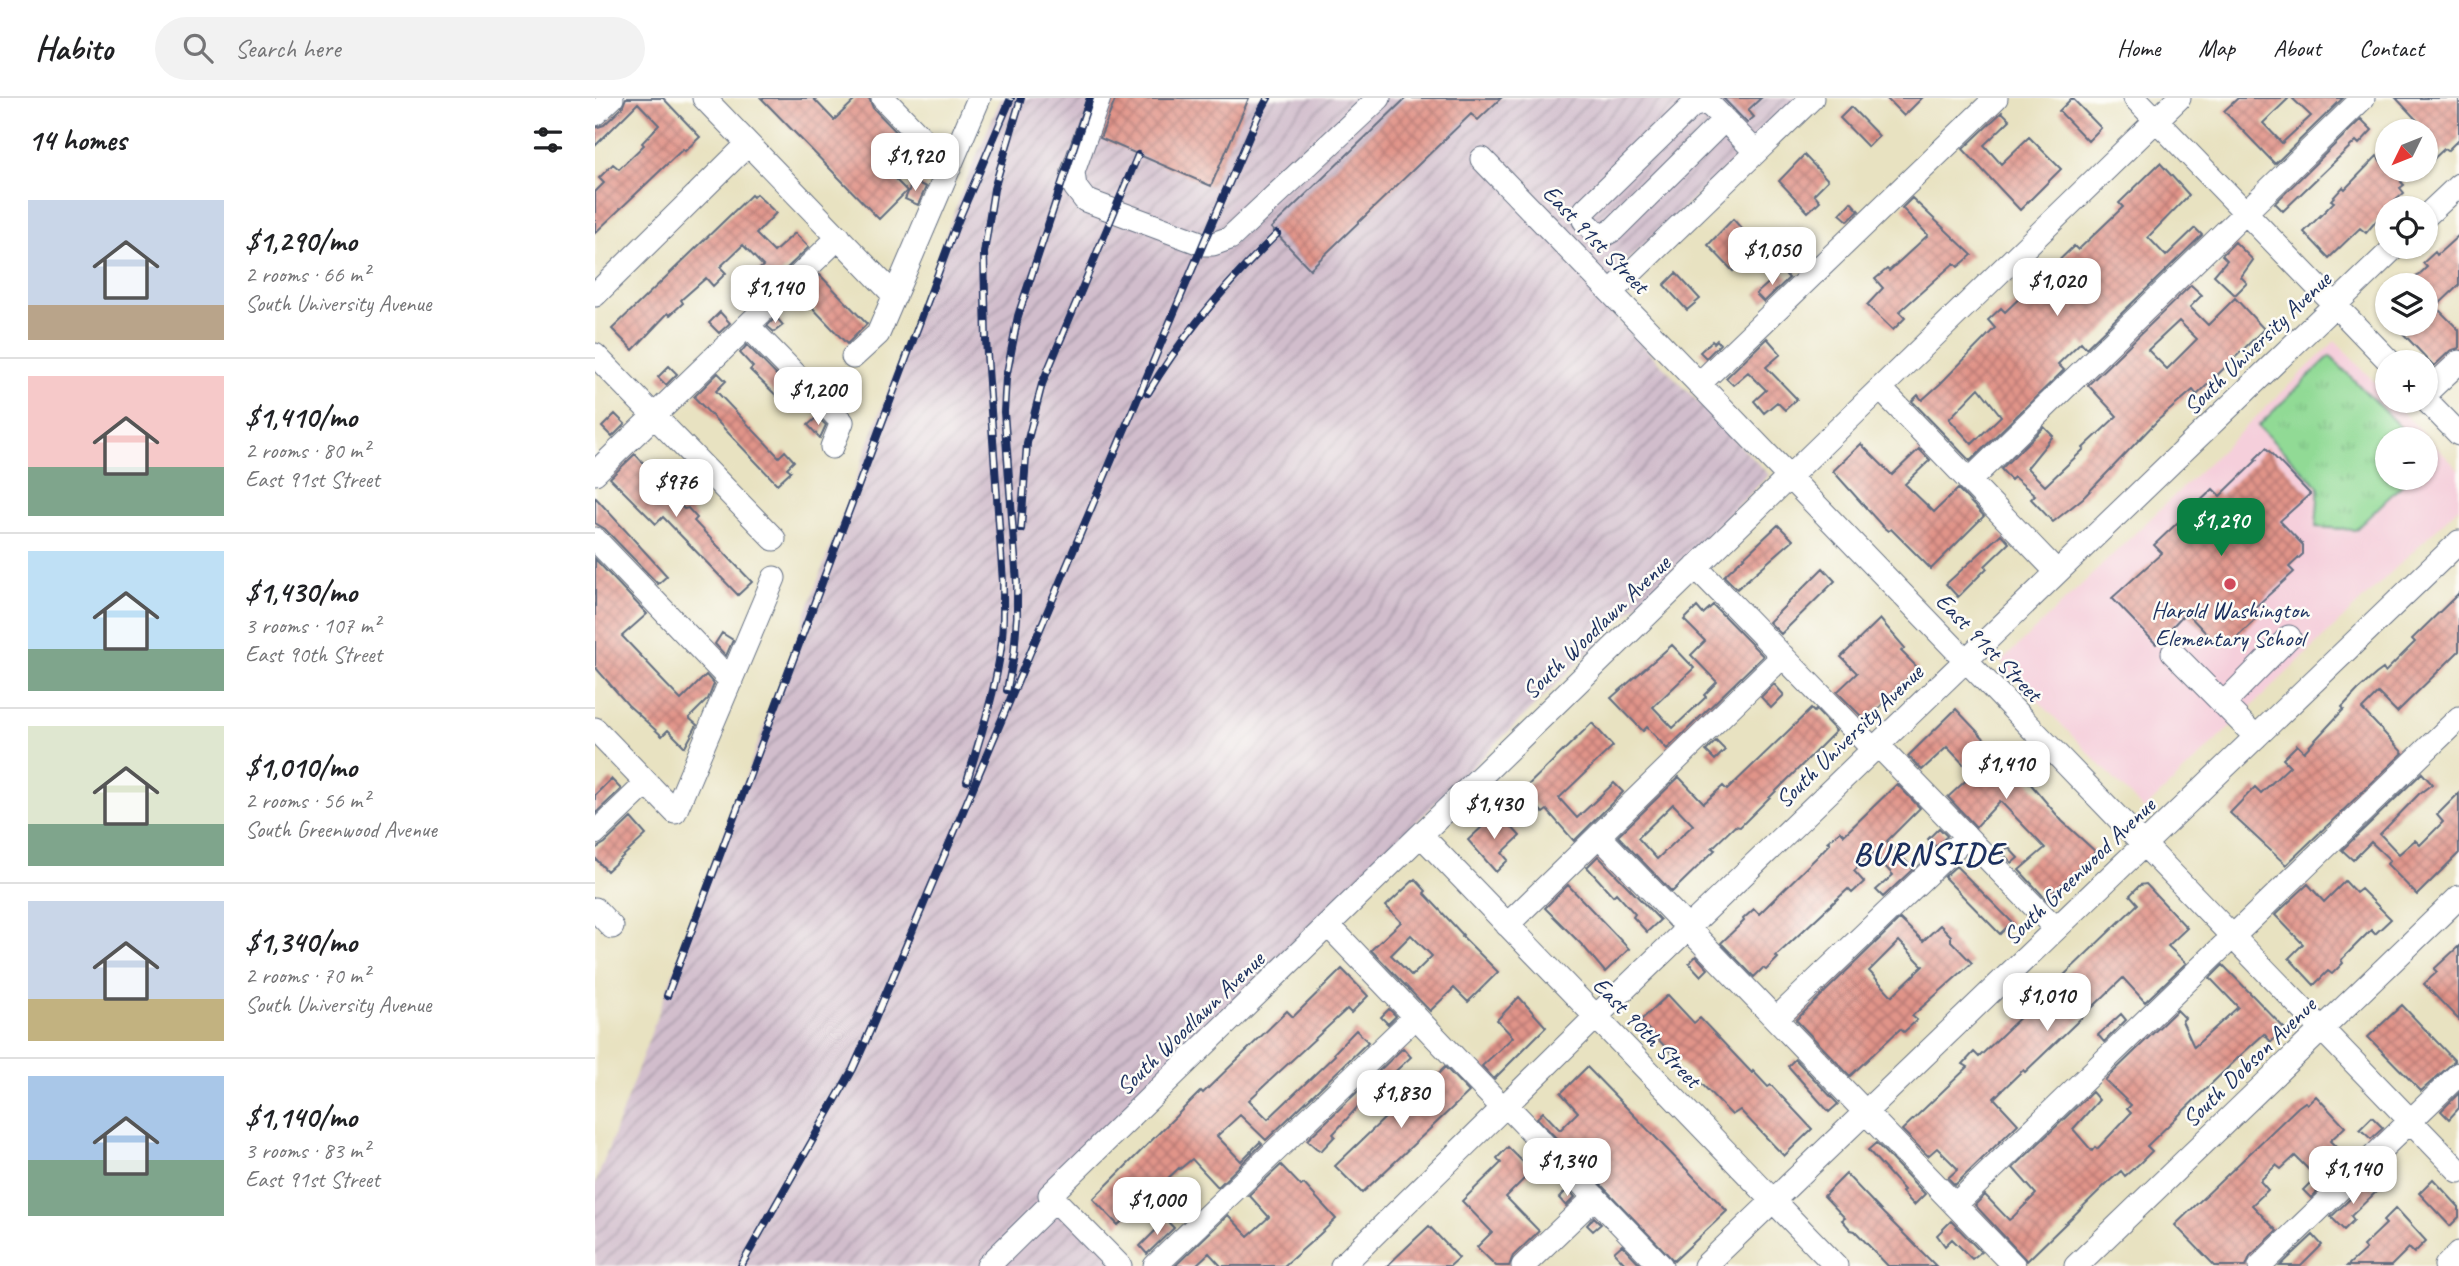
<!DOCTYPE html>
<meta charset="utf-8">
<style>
:root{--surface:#fff;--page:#f2f2f2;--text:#202124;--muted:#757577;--line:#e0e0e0;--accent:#0b8043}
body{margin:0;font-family:Caveat,sans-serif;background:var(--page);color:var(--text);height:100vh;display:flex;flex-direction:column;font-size:26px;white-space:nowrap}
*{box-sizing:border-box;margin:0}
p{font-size:23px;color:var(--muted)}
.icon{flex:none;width:38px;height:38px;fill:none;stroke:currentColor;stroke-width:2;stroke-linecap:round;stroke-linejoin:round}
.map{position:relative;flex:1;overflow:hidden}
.side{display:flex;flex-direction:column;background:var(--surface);width:595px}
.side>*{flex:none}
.needle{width:46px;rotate:227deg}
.controls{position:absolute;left:1780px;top:21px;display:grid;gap:14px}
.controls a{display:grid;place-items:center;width:63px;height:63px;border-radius:50%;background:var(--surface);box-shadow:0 2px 5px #0004;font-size:35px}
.price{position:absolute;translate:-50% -60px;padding:0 16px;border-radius:14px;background:#fff;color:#222;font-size:23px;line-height:46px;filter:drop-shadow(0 2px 4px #0008)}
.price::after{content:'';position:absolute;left:50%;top:42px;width:21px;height:16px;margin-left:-10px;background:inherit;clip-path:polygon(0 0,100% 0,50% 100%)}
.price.current{background:var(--accent);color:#fff}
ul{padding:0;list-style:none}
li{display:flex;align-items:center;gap:21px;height:175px;padding:0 28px}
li+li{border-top:2px solid var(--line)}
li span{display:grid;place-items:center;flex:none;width:196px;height:140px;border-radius:0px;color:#555}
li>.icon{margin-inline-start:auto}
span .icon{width:84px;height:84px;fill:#fffc;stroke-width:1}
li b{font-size:30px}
h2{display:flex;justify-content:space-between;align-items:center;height:84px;padding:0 28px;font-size:30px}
header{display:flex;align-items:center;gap:42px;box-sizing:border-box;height:98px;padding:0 35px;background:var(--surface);border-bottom:2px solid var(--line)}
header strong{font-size:33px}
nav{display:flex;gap:38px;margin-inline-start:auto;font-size:24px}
.search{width:490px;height:63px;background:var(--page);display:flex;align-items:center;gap:18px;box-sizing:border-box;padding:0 24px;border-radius:38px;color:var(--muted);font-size:26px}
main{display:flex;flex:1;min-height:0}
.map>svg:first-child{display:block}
.built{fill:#f5cfdb;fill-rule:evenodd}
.industrial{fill:url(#industrial-furrows)}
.grass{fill:url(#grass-tufts);stroke:#56847a;stroke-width:2}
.building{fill:url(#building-cross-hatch);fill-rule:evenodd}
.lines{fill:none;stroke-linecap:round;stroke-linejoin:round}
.minor-casing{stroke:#636e81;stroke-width:25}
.minor{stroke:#fff;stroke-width:23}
.rail-casing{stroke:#1b2f5e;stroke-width:8}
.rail{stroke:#fdfcf7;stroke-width:5;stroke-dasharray:16;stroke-linecap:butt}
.poi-dot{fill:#d1495b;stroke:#fdfcf7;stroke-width:2.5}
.labels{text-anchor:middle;stroke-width:5;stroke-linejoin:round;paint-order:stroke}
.street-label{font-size:24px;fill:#1b2f5e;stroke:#fdfcf7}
.poi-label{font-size:24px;fill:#1b2f5e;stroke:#fdfcf7}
.district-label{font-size:32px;font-weight:bold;letter-spacing:2px;fill:#1b2f5e;stroke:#fdfcf7}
</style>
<header>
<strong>Habito</strong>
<div class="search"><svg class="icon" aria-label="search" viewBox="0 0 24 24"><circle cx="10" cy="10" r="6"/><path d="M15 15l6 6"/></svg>Search here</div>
<nav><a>Home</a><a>Map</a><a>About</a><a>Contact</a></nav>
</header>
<main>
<section class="side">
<h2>14 homes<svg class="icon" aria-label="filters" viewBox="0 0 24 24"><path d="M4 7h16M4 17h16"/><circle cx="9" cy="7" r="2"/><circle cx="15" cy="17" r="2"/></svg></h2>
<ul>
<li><span style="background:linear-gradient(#c9d6e8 75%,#b9a48a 0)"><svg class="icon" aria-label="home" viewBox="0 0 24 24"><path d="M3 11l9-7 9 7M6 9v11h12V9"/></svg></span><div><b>$1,290/mo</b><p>2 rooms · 66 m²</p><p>South University Avenue</p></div></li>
<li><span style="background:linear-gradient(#f6c9c9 65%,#7fa58c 0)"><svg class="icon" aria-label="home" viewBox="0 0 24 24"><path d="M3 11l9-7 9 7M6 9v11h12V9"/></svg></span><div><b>$1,410/mo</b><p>2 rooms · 80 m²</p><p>East 91st Street</p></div></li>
<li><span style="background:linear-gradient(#bfe0f5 70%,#7fa58c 0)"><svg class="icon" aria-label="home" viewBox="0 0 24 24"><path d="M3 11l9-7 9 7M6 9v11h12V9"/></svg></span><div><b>$1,430/mo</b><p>3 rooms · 107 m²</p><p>East 90th Street</p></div></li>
<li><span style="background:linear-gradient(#dfe7d0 70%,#7fa58c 0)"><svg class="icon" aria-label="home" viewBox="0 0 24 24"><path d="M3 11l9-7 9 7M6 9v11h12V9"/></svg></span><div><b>$1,010/mo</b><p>2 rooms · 56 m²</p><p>South Greenwood Avenue</p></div></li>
<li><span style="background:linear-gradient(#c9d6e8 70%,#c2b280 0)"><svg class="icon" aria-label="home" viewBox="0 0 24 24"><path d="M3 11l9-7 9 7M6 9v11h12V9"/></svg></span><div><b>$1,340/mo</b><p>2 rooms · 70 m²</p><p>South University Avenue</p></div></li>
<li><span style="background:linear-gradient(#a9c7e8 60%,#7fa58c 0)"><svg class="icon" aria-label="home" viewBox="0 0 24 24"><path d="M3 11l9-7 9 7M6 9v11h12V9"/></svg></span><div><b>$1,140/mo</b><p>3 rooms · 83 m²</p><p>East 91st Street</p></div></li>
</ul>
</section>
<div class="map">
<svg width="1864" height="1168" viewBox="0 0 1864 1168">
<defs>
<pattern id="industrial-furrows" width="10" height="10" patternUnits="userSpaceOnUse" patternTransform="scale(1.75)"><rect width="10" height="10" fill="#d1bdcc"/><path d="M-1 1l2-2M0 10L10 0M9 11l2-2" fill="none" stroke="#a99aa9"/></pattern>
<pattern id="grass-tufts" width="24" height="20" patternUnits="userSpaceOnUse" patternTransform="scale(1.75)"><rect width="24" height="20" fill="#91da95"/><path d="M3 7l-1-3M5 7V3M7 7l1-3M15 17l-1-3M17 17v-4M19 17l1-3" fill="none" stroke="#7cbb83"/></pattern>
<pattern id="building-cross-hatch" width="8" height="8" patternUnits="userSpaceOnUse" patternTransform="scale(1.75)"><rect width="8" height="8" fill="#e19489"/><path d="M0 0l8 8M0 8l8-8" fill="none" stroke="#b67973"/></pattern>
</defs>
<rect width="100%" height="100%" fill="#fdfcf7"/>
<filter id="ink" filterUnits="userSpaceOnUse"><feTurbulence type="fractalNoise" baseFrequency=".0143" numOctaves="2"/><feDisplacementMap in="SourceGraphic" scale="14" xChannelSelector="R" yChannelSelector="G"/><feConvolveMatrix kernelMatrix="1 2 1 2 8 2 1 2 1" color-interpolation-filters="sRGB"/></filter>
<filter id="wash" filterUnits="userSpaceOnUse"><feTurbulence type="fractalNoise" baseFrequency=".00686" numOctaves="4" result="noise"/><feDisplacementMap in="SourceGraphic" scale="28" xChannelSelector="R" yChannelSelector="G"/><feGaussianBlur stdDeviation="1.57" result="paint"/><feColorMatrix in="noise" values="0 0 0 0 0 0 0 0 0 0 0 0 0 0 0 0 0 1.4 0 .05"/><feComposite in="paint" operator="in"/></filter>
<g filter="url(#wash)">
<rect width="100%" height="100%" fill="#e8e2c1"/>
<path class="built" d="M1740,243L1792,297V303H1797L1864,372V409L1549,712L1406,564ZM1792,341H1830V380H1792Z"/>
<path class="industrial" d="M406,0H1204L998,196L1174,377L451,1089L529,1168H0V1087L366,95Z"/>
<path class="grass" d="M1735,258L1817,341H1792V380H1814L1760,432L1721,429L1724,389L1663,328Z"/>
<g id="blocks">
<path class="building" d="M31,0H68L105,39L90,53L88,51L0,135V94L9,85L4,80L18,66L24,71L49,47L47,45L64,27L43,5L0,48V30L9,27L27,10Z
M166,0H218L239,22L262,0H274L278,10L314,47L289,70L312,93L284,121Z
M521,0H654L616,88L505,40Z
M811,0H906L883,22L876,16L715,171L676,130Z
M1128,0H1166L1153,12L1159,19L1152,25Z
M1291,0H1327L1309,18Z
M1477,0L1506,30L1493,43L1464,13Z
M1643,0H1694L1668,25L1687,45L1716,18L1697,0H1748L1680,66L1629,13Z
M1801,0H1864V41L1852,53L1849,51L1830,69V31Z
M1256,9L1284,38L1273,49L1245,20Z
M1407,14L1415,22L1389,47L1406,66L1434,39L1466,71L1425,112L1368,51Z
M1766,21L1777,32L1764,46L1761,43L1688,113L1680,105Z
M1209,57L1233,82L1219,96L1225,103L1213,114L1184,83Z
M1782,58L1792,72H1818L1806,84L1809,87L1805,90L1809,95L1792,110L1771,135L1765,130L1734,160L1709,134L1739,104L1736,102L1748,89L1750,91Z
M1565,65L1594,97L1553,139L1571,158L1600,130L1607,137L1491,250L1486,244L1463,266L1469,272L1375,363L1317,303L1323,297L1327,302L1345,286L1400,230L1393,222L1406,210L1410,214L1479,148L1483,152L1528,109L1524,105ZM1384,290L1406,318L1377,346L1354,321Z
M318,83L331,89L323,107L310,101Z
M161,96L181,115L161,136L179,154L200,135L214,149L162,199L149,185L168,168L148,147L125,169L131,175L118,188L111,180L86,202L88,205L75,217L73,215L38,252L17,231L156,97L158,99Z
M1317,100L1377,157L1363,169L1359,165L1304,214L1310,220L1298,232L1272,207L1288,190L1280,181L1292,171L1294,173L1333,137L1307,110Z
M1256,104L1264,113L1253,123L1245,116Z
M1138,121L1163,149L1138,173L1113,147Z
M1864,137V187L1841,209L1864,232V250L1855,253L1839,268L1799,226H1830V187H1813L1832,169L1828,165L1840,154L1842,157Z
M1640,144L1658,162L1646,179L1652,185L1640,197L1619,177L1632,162L1627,157Z
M1187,173L1194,180L1169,204L1161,196Z
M1081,175L1105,201L1092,212L1069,187Z
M225,177L272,226L252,246L212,204L209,201L207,203L202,199Z
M1596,187L1607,197L1595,209L1613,227L1640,200L1669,231L1602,297L1598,292L1562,323L1488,400L1458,424L1436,401L1440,397L1419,379L1416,382L1406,371L1449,329L1458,338L1432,370L1450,388L1489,351L1488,350L1522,318L1493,287ZM1584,223L1602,241L1572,271L1553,252Z
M125,214L135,225L124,235L114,225Z
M181,219L188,227L179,234L172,228Z
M1172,240L1186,256L1171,269L1202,301L1190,312L1182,304L1169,315L1159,303L1171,292L1153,274L1138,287L1131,280Z
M1122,242L1125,246L1111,260L1105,254L1117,243L1119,245Z
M152,247L198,294L188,304L155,272L158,269L145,255Z
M74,268L82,276L71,287L63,279Z
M123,275L131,283L121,293L184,359L190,353L199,363L192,370L196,373L182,386L99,299Z
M20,316L30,326L17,339L7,329Z
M222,319L231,327L225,340L213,327Z
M1266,346L1297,377L1324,351L1335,362L1310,386L1339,414L1363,391L1389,418L1336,471L1296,431L1293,433L1288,429L1238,373Z
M1671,350L1715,396L1685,423L1708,447V456L1694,469L1699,474L1657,512L1663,519L1633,548H1623L1591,514L1561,546L1517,500L1567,455L1559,447L1618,391L1625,398L1662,362L1660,361Z
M40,356L67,385L64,387L89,411L93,410L102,420L99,423L157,484L143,497L68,419L61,426L15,380Z
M0,399L72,478L63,486L10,431L0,425Z
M1183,427L1198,442L1142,491L1129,478Z
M1406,436L1414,445L1390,468L1392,470L1363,499L1351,486Z
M0,461L52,516L27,538L65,578L64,579L86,602L111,577L119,586L113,601L94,620L102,627L90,649L73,632L67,638L54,626L33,607L0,569Z
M1228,470L1240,483L1186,536L1174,524Z
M1864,495V553L1802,614L1783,595L1767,611L1808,655L1691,767L1635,715L1660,689L1666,695L1695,668L1688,661L1702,647L1709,654L1749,611L1747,609L1763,592L1781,576L1788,571L1790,574L1820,544L1817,541Z
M1118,507L1168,558L1072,651L1052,629L1048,633L1016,600L1077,547L1099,570L1058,609L1078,630L1111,599L1109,597L1122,584L1096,557L1110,543L1089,522L1102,509L1108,516Z
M1285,521L1310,550L1306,553L1323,570L1271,623L1242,594L1262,575L1246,559Z
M127,535L138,542L131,558L120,546Z
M1179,586L1189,597L1176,610L1166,599Z
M1216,611L1219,614L1221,612L1241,633L1145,729L1140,728L1117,750L1120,752L1077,794L1023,738L1084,679L1109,705L1128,688L1132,692ZM1078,706L1098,727L1062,761L1043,740Z
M1361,611L1415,668L1434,684L1467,723L1501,754L1451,801L1424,772L1450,750L1427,726L1405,703L1381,729L1353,699L1378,676L1352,649L1327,672L1313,658Z
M997,625L1018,648L964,700L982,720L1019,685L1028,694L979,743L952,712L948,715L927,693Z
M1121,643L1130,652L1120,662L1111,653Z
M1827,675L1837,686L1824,696L1785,736L1804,756L1820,742L1825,747L1848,724L1842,717L1864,695V755L1822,797L1792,766L1795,762L1776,744L1758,762L1747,752Z
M16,681L26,691L0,716V697Z
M1302,686L1325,710L1292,743L1318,771L1288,799L1281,792L1298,777L1278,755L1259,773L1269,784L1257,795L1253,791L1181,858L1183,860L1171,872L1168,870L1159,879L1126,845L1149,823L1148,821L1159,811L1164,816L1222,759L1235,745L1233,743L1245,733L1249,737Z
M903,714L925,738L907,755L913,762L901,774L873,742Z
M36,720L51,737L12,773L0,760V751L10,745Z
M1344,730L1352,738L1341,749L1333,741Z
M1413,749L1423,760L1417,765L1407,755Z
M1003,758L1065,822L1052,834L1038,819L1040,816L1021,795L1018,798L992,769Z
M1361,768L1417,824L1405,836L1349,779Z
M820,781L831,793L829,795L868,837L867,838L903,874L873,904L859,890L835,913L776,852L806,824L791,808ZM816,837L837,858L817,878L796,857Z
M1750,783L1761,795L1766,791L1796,821L1780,836L1776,832L1746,862L1748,865L1737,876L1733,873L1719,887L1694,860L1708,846L1680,817L1713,786L1729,804Z
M1551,786L1592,830L1573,848L1591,865L1550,904L1528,880L1430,974L1428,972L1399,1000L1423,1026L1360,1087L1353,1080L1363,1071L1342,1050L1333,1058L1307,1032L1373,969L1368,966L1379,954L1384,959L1543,806L1535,797L1545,787Z
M973,787L1034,851L1010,874L989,849L950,810Z
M1305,821L1328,843L1345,827L1356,838V843L1377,865L1317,918L1322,922L1309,934L1305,931L1255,978L1201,922ZM1304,843L1328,868L1297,898L1274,873Z
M1864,848V922L1829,886L1842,874L1839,871Z
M1101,858L1113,871L1106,878L1094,865Z
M1628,867L1690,931L1676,944L1669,936L1646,957L1552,1048L1557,1053L1545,1065L1530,1078L1526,1073L1511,1086L1432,1163L1380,1107L1390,1097L1414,1122L1418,1119L1441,1096L1418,1070L1497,994L1504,1002L1478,1031L1497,1053L1500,1049L1502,1051L1536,1015L1532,1011L1536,1007L1510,982L1582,912L1590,920L1587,923L1599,949L1643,909L1615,880Z
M747,871L773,898L756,915L752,911L654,1002L673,1021L740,957L739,955L761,932L773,944L671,1042L645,1017L622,1038L646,1063L665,1044L667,1046L623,1089L597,1061L585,1071L584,1070L523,1127L498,1101L606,993L608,995L692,913L698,919Z
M1073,897L1099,925L1105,920L1157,975L1158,973L1173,989L1176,987L1217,1031L1189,1058L1145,1012L1137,1017L1045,923Z
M924,899L951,929L899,981L887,968L918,939L902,922Z
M1807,907L1860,963L1826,993L1773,939Z
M794,911L801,918L793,926L786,919Z
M1526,916L1531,922L1509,944L1503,937Z
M808,950L816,959L768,1003L738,1036L740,1038L726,1053L721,1050L712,1042Z
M1200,961L1243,1006L1234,1014L1193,968Z
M850,969L874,994L767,1095L740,1068L819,992L823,996Z
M992,969L1132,1113L1079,1163L942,1020L948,1014L965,1032L983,1014L966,995Z
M1864,995V1010L1854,1021L1846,1013Z
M1721,998L1750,1029L1735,1043L1754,1062L1716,1100L1708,1092L1721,1079L1700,1058L1686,1071L1681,1067L1665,1083L1673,1092L1657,1107L1682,1133L1655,1158L1651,1168H1620L1580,1127L1703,1009L1710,1004L1713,1006Z
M1777,1019L1788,1030L1776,1041L1765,1031Z
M1281,1045L1330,1096L1319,1107L1307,1094L1309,1092L1273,1052Z
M913,1049L937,1073L911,1099L944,1133L918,1158L914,1168H901L882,1149L897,1134L867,1103L906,1065L902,1060Z
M686,1067L706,1088L709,1086L741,1121L724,1137L689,1168H626L614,1155L600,1168H580L633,1117L653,1138L674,1119L654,1097Z
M1251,1076L1289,1116L1341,1168H1293L1260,1133L1256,1132L1247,1122L1250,1120L1229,1098Z
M1838,1081L1864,1109V1119L1855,1128L1824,1095Z
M1773,1084L1782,1093L1756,1118L1759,1122L1749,1132L1736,1119Z
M973,1091L980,1099L971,1108L964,1100Z
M1801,1110L1831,1143L1819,1155L1814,1150L1796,1168H1752L1771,1151L1768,1148L1791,1126L1788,1123Z
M999,1119L1006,1126L998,1133L992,1127Z
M571,1122L579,1130L552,1156L545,1148Z
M1356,1123L1386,1154L1377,1161L1357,1141L1350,1148L1342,1137Z
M834,1128L864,1160L855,1168H792Z
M1718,1137L1727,1147L1706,1168H1685Z
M1027,1147L1047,1168H1032L1019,1154Z"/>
</g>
</g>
<g filter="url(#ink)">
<use href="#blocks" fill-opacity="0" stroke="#636e81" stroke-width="2"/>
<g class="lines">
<g class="minor-casing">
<path id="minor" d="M109,0L300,198
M288,0L355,69
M504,0L478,74L480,89L490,102L608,146H618L635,140L784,0
M1540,0L1795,264
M0,16L17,0
M1129,22L1018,132L1007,138L1002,136L989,122L990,112L1097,8L1111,4L1118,10L1161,54
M887,61L1864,1073
M1830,119L1864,87
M1016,194L1217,0
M0,197L153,46
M153,228L247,324L237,349
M0,257L179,441
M258,259L283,236L384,0
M1104,286L1401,0
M1285,290L1462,474
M1830,296L1864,264
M1830,301L1864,336
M0,375L244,139
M1374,383L1768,0
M0,441L136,583
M1101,469L1278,651
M1578,555L1661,639
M1628,606L1694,539
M0,631L80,714L179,480
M1283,647L1461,831
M0,735L52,685
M826,737L1241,1168
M1004,738L1419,1168
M0,811L17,829
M733,827L908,1010
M912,827L1188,558
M1181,921L1371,739
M911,1007L1066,1168
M1360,1107L1864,620
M393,1168L460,1102
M525,1168L455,1097L1584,0
M560,1168L820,919
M747,1168L1015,905L1800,149
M928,1168L1000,1099
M1110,1168L1864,444
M1481,1168L1864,799
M1665,1168L1864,976
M1851,1168L1864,1155"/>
</g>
<use href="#minor" class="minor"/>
<g class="rail-casing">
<path id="rail" d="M553,295C588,236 633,184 682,136
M426,431L432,345L447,286L543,57
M412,592L419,556L422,519V485L409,314L411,280L423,218L495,0
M372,683C385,640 400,595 406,550C409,528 408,506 408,484L391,242L389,155L399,91L426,0
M72,898L360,130L416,0
M146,1168L258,971L275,933L608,146L663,18L673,0"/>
</g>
<use href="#rail" class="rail"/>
</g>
</g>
<circle class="poi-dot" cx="1635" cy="486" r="7"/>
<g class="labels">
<g class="street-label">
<text transform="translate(1001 141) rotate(46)" y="8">East 91st Street</text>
<text transform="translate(1662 245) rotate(-44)" y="8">South University Avenue</text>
<text transform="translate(1001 529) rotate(-44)" y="8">South Woodlawn Avenue</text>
<text transform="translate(1394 549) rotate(46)" y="8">East 91st Street</text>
<text transform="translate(1254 638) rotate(-44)" y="8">South University Avenue</text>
<text transform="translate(1484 773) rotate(-44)" y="8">South Greenwood Avenue</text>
<text transform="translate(595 925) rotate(-44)" y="8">South Woodlawn Avenue</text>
<text transform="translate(1052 934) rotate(46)" y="8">East 90th Street</text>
<text transform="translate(1654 964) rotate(-44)" y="8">South Dobson Avenue</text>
</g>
<g class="poi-label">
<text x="1635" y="520">Harold Washington<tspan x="1635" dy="28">Elementary School</tspan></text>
</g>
<g class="district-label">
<text x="1334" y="766">BURNSIDE</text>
</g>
</g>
</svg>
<div class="controls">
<a><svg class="needle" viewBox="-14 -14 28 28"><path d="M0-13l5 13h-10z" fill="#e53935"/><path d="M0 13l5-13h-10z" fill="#757577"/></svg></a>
<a><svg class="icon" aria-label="locate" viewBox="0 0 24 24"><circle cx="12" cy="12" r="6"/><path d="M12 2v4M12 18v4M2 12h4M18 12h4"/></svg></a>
<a><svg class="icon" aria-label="layers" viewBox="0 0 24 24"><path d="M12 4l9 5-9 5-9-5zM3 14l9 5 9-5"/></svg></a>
<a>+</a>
<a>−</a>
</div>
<b class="price" style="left:320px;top:95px">$1,920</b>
<b class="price" style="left:1177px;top:189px">$1,050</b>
<b class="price" style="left:1462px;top:220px">$1,020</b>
<b class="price" style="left:180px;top:227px">$1,140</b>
<b class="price" style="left:223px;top:329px">$1,200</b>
<b class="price" style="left:81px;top:421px">$976</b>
<b class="price current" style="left:1626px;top:460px">$1,290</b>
<b class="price" style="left:1411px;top:703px">$1,410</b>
<b class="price" style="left:899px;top:743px">$1,430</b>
<b class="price" style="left:1452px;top:935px">$1,010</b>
<b class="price" style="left:806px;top:1032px">$1,830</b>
<b class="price" style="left:972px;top:1100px">$1,340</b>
<b class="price" style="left:1758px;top:1108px">$1,140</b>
<b class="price" style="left:562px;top:1139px">$1,000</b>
</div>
</main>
